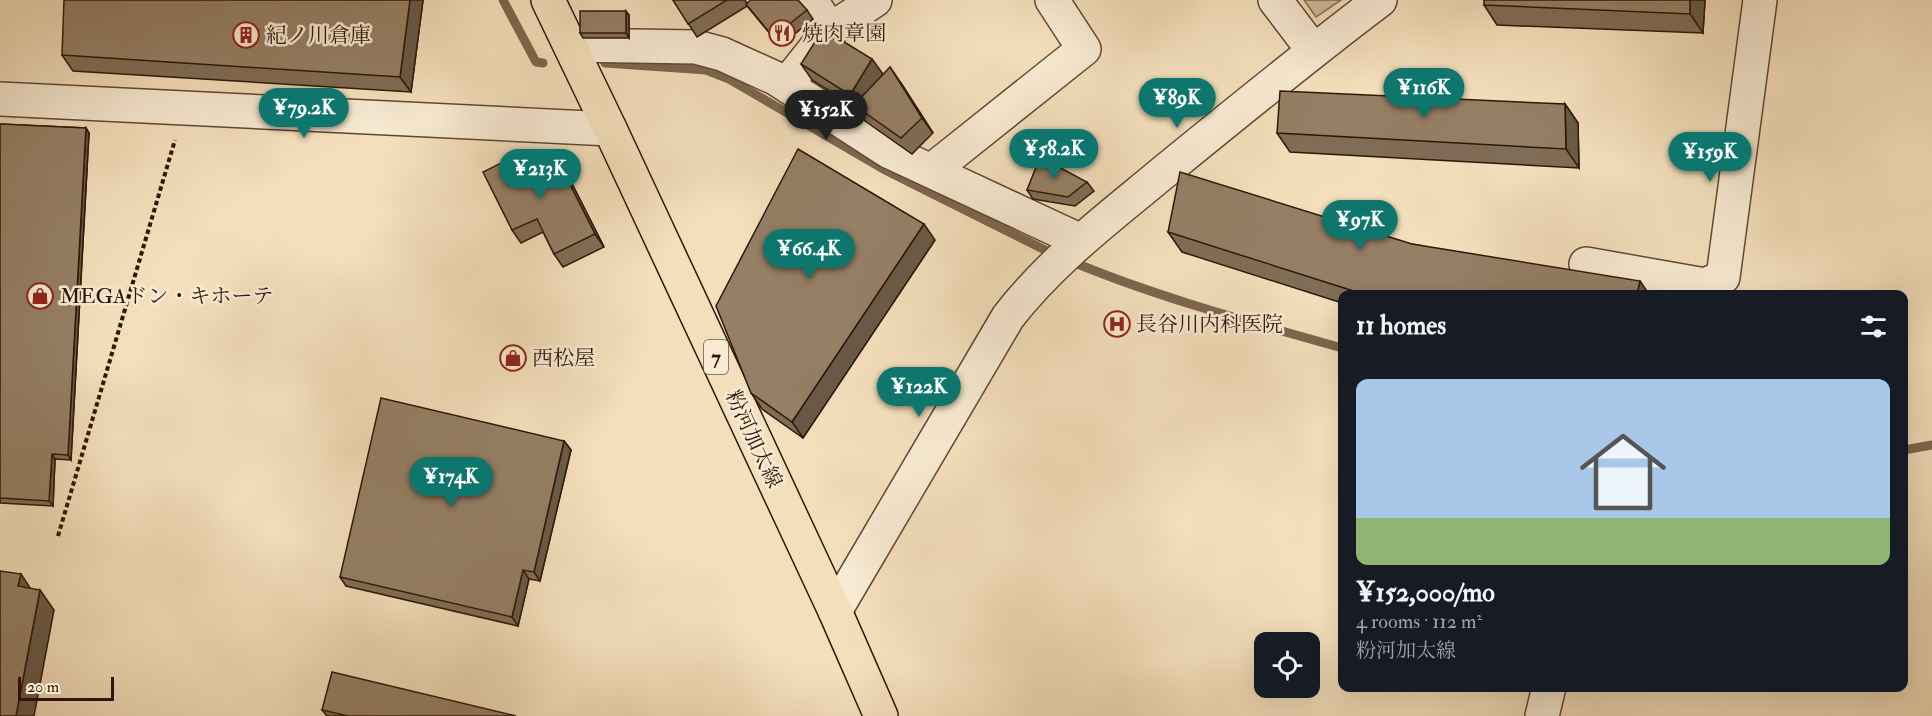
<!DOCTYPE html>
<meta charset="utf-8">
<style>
:root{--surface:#171b24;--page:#242831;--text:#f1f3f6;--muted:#9ea1a6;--accent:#0f766e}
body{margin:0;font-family:"IM FELL Double Pica","Noto Serif JP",serif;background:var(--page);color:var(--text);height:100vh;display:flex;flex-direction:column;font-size:22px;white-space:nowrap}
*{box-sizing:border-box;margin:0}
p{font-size:20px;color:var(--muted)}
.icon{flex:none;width:33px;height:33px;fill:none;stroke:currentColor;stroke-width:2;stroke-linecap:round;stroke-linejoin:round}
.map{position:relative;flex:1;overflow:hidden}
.drawer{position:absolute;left:1338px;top:290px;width:570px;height:402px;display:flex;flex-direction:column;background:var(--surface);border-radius:12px;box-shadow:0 6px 24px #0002}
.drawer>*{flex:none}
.controls{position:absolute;left:1254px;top:632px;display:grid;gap:12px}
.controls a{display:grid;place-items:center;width:66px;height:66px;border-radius:12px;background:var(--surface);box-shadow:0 6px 24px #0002;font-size:30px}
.scale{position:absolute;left:18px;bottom:15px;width:96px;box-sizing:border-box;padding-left:6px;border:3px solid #2f1607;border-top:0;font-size:16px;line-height:21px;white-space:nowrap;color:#2f1607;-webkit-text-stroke:4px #f8ead3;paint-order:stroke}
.price{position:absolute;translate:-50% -51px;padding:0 14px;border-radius:21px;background:var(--accent);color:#fff;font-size:20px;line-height:39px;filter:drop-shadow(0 2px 3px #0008)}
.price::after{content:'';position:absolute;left:50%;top:36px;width:18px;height:14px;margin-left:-9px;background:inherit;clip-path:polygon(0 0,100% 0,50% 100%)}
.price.on{background:#222;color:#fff}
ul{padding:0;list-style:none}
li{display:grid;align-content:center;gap:12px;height:318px;padding:0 18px}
li span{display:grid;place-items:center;height:186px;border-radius:12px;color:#555}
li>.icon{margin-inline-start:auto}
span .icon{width:108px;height:108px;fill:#fffc;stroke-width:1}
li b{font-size:26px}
h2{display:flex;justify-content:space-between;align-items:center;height:72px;padding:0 18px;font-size:26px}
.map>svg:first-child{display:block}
.green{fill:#d3bd9d;stroke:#816a52;stroke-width:1.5}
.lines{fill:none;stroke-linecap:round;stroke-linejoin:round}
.stream{stroke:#7d664e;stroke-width:9}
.minor-casing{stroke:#604834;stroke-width:36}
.major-casing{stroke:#2f1607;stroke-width:36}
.path{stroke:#2f1607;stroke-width:4;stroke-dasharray:4.5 3;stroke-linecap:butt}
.minor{stroke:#f8ead3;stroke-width:33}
.major{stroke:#f4dfbc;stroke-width:33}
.wall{fill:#806d57;stroke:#2f1607;stroke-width:1.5}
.shaded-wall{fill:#685947;stroke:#2f1607;stroke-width:1.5}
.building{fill:#957f65;stroke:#2f1607;stroke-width:1.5}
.labels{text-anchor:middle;stroke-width:5;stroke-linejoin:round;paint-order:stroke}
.shield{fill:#f8ead3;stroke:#6b5644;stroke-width:1.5}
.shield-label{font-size:20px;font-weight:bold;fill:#2f1607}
.poi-label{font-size:21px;fill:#2f1607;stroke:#f8ead3;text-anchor:start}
.street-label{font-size:21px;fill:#2f1607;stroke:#f8ead3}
</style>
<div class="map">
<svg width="1932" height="716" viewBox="0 0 1932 716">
<rect width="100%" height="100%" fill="#f4dfbc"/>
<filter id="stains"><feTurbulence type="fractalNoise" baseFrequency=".00333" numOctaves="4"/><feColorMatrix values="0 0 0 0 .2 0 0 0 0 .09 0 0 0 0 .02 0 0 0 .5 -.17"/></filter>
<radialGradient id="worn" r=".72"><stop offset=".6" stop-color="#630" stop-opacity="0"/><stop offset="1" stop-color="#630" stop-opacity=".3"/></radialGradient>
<path class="green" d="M1304,0H1341L1316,17Z"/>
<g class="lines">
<path class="stream" d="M503,0L536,62L543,63
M605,63L706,70L729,79L887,171L1055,255
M1068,260C1156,297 1250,322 1342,348
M1904,450L1932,445"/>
<g class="minor-casing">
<path id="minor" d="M811,0L830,30
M1275,0L1313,50
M570,45L696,47L722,54L775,78L888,151L1081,241
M786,85L830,30L875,0
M0,99L610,129
M931,171L1084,49L1052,0
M1586,264L1705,285L1723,277L1760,0
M835,611L1008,317C1052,260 1110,217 1165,171C1236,113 1307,55 1380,0
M1542,716L1549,687"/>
</g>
<g class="major-casing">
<path id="major" d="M548,0L610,129L835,611L881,716"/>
</g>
<path class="path" d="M58,536L175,140"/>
<use href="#minor" class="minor"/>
<use href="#major" class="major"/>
</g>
<path class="wall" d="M423,0L411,92L73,71L62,55Z
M673,0H745L747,3L807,10L813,19L780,46L747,6L697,37Z
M1705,0L1703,33L1497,25L1484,5Z
M629,15V38H583L580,33Z
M801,64L883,74L901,83L933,133L912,154L865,121L855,107L812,80Z
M1565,104L1578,123L1579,168L1290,152L1277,133Z
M0,124L86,128L89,133L71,460L55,459L53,506L0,503Z
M517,155L525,167L563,166L604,247L563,267L554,254L543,232L521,243L512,230Z
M1087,182L1094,191L1075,206L1033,199L1027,190Z
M1168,232L1412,244L1649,294H1342V303L1182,252Z
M935,240L803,438L762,409L751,393Z
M564,441L571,450L540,581L529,579L518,626L346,586L340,577Z
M322,710L516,716H327Z"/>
<path class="shaded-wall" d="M410,0H423L411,92L400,77Z
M1690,0H1705L1703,33L1690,14Z
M626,11L629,15V38L626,33Z
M872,59L883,74L861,110L850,95Z
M890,67L901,83L933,133L922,118Z
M1565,104L1578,123L1579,168L1566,149Z
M86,128L89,133L71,460L68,455Z
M554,153L563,166L604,247L595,234Z
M924,224L935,240L803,438L792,422Z
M1640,281L1649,294H1637Z
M564,441L571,450L540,581L534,572Z
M52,454L55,459L53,506L49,501Z
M523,570L529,579L518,626L512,617Z
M21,574L34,594L18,586Z
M40,590L54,610L34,716H16Z"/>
<path class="building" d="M64,0H410L400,77L62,55Z
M673,0H727L688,24Z
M751,0H798L807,10L773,37L746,4Z
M1484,0H1690V14L1484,5Z
M580,11H626V33H580Z
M823,29L872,59L850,95L801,64Z
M890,67L922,118L901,138L854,105Z
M1280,91L1565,104L1566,149L1277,133Z
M0,124L86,128L68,455L52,454L49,501L0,498Z
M798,149L924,224L792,422L751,393L716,306Z
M554,153L595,234L554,254L537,219L512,230L483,172L517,155L523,168Z
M1040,157L1087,182L1068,197L1027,190Z
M1180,172L1412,244L1640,281L1637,294H1363L1168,232Z
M381,398L564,441L534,572L523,570L512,617L340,577Z
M0,571L21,574L18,586L40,590L16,716H0Z
M332,672L516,716H348L322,710Z"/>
<defs>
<g id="restaurant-ring" transform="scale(1.35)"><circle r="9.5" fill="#f8ead3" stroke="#8f2418" stroke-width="1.5"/><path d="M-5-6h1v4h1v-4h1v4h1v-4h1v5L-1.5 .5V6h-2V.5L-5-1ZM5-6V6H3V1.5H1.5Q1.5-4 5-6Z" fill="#8f2418"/></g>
<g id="building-ring" transform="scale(1.35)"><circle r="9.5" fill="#f8ead3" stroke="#8f2418" stroke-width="1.5"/><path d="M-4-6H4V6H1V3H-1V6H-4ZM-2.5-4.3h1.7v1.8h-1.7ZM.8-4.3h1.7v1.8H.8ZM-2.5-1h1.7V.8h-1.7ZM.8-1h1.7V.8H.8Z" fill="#8f2418"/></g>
<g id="shop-ring" transform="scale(1.35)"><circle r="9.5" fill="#f8ead3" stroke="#8f2418" stroke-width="1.5"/><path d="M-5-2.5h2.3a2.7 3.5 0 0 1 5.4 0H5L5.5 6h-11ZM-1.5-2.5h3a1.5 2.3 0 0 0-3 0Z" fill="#8f2418"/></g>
<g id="hospital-ring" transform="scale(1.35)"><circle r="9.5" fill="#f8ead3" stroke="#8f2418" stroke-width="1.5"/><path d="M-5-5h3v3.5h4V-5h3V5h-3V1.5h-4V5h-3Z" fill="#8f2418"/></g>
</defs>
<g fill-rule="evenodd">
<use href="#restaurant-ring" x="782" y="33"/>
<use href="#building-ring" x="246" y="35"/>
<use href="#shop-ring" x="40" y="296"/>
<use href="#hospital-ring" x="1117" y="324"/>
<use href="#shop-ring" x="513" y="358"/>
</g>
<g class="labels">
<rect class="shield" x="704" y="340" width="24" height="34" rx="4.5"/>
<g class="shield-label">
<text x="716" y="364">7</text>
</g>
<g class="poi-label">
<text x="802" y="40">焼肉章園</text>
<text x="266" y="42">紀ノ川倉庫</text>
<text x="60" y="303">MEGAドン・キホーテ</text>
<text x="1136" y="331">長谷川内科医院</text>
<text x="532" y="365">西松屋</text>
</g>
<g class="street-label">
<text transform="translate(754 439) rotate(65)" y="7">粉河加太線</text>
</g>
</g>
<rect width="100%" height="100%" filter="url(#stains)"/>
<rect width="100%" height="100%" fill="url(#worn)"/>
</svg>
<div class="controls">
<a><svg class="icon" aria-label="locate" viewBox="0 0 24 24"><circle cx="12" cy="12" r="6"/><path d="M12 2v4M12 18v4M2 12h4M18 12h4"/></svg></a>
</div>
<div class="scale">20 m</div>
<b class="price" style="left:1424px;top:119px">¥116K</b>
<b class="price" style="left:1177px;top:129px">¥89K</b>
<b class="price" style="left:304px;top:139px">¥79.2K</b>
<b class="price on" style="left:826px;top:141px">¥152K</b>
<b class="price" style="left:1054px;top:180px">¥58.2K</b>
<b class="price" style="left:1710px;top:183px">¥159K</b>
<b class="price" style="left:540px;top:200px">¥213K</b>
<b class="price" style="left:1360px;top:251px">¥97K</b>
<b class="price" style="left:809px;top:280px">¥66.4K</b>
<b class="price" style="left:919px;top:418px">¥122K</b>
<b class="price" style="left:451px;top:508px">¥174K</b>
<section class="drawer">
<h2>11 homes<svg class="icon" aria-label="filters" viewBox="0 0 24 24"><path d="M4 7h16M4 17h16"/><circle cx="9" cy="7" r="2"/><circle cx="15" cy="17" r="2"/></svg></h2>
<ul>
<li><span style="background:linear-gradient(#a9c7e8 75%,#8fb573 0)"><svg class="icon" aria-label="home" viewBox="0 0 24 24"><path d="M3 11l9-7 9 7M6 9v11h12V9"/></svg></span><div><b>¥152,000/mo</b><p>4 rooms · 112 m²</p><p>粉河加太線</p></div></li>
</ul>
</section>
</div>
